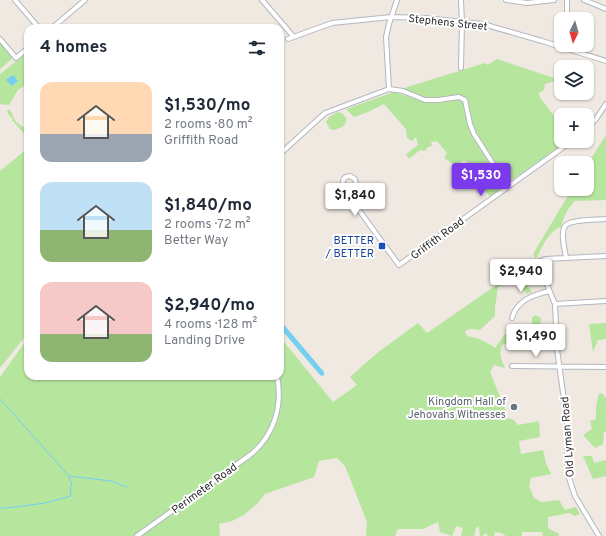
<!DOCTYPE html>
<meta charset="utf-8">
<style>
:root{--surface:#fff;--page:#f6f6f7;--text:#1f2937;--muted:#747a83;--accent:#7c3aed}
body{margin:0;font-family:Overpass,sans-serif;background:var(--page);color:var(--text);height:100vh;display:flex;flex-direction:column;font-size:15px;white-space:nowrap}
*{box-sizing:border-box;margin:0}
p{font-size:13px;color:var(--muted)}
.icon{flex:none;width:22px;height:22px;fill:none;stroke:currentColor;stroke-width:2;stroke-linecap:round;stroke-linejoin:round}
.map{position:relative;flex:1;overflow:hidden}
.drawer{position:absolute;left:24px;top:24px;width:260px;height:356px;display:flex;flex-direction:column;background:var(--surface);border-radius:12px;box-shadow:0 1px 3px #0004}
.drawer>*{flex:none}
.needle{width:26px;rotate:185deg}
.buttons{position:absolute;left:554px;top:12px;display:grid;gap:8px}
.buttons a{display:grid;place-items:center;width:40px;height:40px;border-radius:8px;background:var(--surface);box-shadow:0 1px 3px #0004;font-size:20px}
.price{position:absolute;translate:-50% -34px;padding:0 9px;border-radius:4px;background:#fff;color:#222;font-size:13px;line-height:26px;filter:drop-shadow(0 1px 2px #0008)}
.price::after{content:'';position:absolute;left:50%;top:24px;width:12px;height:9px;margin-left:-6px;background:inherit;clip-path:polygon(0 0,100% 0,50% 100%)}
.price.active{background:var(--accent);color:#fff}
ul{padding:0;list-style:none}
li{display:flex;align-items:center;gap:12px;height:100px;padding:0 16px}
li span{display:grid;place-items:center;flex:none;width:112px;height:80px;border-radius:12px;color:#555}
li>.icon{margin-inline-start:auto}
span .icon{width:48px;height:48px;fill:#fffc;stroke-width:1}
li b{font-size:17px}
h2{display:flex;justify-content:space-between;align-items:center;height:48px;padding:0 16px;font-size:17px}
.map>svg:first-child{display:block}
.green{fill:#b6e59e}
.water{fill:#75cff0}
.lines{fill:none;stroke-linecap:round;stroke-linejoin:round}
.stream{stroke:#75cff0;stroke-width:1}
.minor-casing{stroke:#b4b7c1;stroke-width:6}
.minor{stroke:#fff;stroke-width:4}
.transit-dot{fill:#1a4fb4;stroke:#fff;stroke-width:1.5}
.worship-dot{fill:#6b7280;stroke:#fff;stroke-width:1.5}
.labels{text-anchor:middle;stroke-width:4;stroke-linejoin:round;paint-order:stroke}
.street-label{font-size:11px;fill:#2e2e2e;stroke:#fff}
.transit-label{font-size:11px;fill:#164399;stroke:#fff;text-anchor:end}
.worship-label{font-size:11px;fill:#5b616d;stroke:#fff;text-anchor:end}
</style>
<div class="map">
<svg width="606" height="536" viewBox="0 0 606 536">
<rect width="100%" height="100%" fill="#efe9e1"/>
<path class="green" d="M0,42L11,55L12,59L0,69Z
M28,52V84L18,90L9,105L0,104V74Z
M497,59L554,78L555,81L545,84L544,90L539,93V96L561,125V141H568L509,182L480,142L473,131L466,98L464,96C444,96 419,104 404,88L485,63L488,65Z
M394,92L425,102H442L461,99L464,101L466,118L476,142L505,186L490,197L467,167V161H461L460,168L453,167V164L444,158L447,153L437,141L431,142L432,146L428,147L425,151L420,150L409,159L406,154L418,145L416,137L412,141L407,138L406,129L384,104L368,112L354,117L346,109Z
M7,110H10L16,122L28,130V138L12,120L13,119L8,114Z
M338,112L342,113L347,119L344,126L335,130L330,129L326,122L329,117Z
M606,135V200L575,201C567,209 564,216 561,227C548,231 542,248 536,259L533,254L572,189H587V165Z
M28,148V333L0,368V171Z
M517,271L532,292L527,294L516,278L498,287L495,307V316L480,330L470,329L465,331L467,336C478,338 486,341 495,348L505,334H528L532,333V318L535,315L541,318L540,336L533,337C525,345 515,344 503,344C498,353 501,359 505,368L494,365L490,372L507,414V418L514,420L518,425L539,421L540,437L519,441L521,454L543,450L546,463L551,474L531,478L529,486L534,498L542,502L559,500L565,510L576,507L580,514L575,516L569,513L548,517V528L559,534V536H543L542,532H522V536H506L501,533L495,532L494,536H488L485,533L483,536H480L479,526L476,528L474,536H461L463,528L456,526L452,536L440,532L438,522L423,529H398L395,536H366L367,522L345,466L337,458L319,461L314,477L265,494L258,503L244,515L232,521L219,524L220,536H0V377L28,338V376H280V337L333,402L357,385L350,377L377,353L418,323L427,333Z
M606,323V339L598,340L593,352L589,324Z
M599,393L603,394L606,398V432H604L603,444L595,448L583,435L592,429L590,421L596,419V407Z
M583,456H592L594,463L606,460V476L593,479Z"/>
<path class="water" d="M13,75L18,81L12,86L6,80Z
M280,320L324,372V375L322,376L320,375L280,328Z"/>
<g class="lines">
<path class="stream" d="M0,399L69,476L72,485L70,487L71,496L45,503L7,508H0
M69,476L111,481L127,487"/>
<g class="minor-casing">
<path id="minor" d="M15,0L39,28
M262,0L293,36
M461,0L462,22L461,68
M506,0L527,3L554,0
M567,0V19
M584,0L606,9
M52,28L85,0
M0,39L16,58L28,48
M288,39L332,23L391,17L425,18L483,24L542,41L606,61
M389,89L386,37L389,24L397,0
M587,129L596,119L606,104
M280,154L325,113L389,89L403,91L425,100H438L459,97L465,100L470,124L474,134L508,187
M347,193L354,189L356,185L355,179L350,176C341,176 342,184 345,191L399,265L572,141
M566,258C565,249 560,234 565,226C570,219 598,220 606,219
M555,304L606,301
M512,318C517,300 533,295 549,291
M512,366L606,367
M137,536L250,455C274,436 283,406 277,376
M599,536L575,496L568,475L567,455V422L557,349L555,304L538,263L540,261L545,259L606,256"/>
</g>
<use href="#minor" class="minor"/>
</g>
<rect class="transit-dot" x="378" y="242" width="8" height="8" rx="2"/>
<circle class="worship-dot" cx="514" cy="407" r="4"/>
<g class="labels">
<g class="street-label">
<text transform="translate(448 22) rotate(6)" y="4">Stephens Street</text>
<text transform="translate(437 238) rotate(-36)" y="4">Griffith Road</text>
<text transform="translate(567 437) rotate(-94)" y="4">Old Lyman Road</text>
<text transform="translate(204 488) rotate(-36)" y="4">Perimeter Road</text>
</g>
<g class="transit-label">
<text x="374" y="244">BETTER<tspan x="374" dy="13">/ BETTER</tspan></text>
</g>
<g class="worship-label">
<text x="506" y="405">Kingdom Hall of<tspan x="506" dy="13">Jehovahs Witnesses</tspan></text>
</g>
</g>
</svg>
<div class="buttons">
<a><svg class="needle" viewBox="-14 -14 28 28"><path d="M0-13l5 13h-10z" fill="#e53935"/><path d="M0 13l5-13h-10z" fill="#747a83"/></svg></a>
<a><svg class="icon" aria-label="layers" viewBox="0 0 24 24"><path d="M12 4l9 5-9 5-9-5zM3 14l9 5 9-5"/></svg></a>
<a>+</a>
<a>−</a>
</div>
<b class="price active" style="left:481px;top:197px">$1,530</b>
<b class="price" style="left:355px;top:217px">$1,840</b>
<b class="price" style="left:521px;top:293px">$2,940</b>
<b class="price" style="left:536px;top:358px">$1,490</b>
<section class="drawer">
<h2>4 homes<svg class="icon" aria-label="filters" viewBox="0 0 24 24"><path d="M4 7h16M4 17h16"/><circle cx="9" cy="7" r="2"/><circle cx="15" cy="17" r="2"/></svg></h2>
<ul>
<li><span style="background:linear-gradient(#ffd9b3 65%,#9aa5b1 0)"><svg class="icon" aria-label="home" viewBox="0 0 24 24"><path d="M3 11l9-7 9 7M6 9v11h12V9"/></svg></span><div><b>$1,530/mo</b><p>2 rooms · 80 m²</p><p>Griffith Road</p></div></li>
<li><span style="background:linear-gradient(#bfe0f5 60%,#8fb573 0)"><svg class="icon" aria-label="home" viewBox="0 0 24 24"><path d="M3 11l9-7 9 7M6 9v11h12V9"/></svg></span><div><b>$1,840/mo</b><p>2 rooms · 72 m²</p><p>Better Way</p></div></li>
<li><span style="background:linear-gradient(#f6c9c9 65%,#8fb573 0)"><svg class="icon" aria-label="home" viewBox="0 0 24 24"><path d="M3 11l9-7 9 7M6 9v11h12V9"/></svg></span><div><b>$2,940/mo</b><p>4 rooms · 128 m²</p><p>Landing Drive</p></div></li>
</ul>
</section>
</div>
